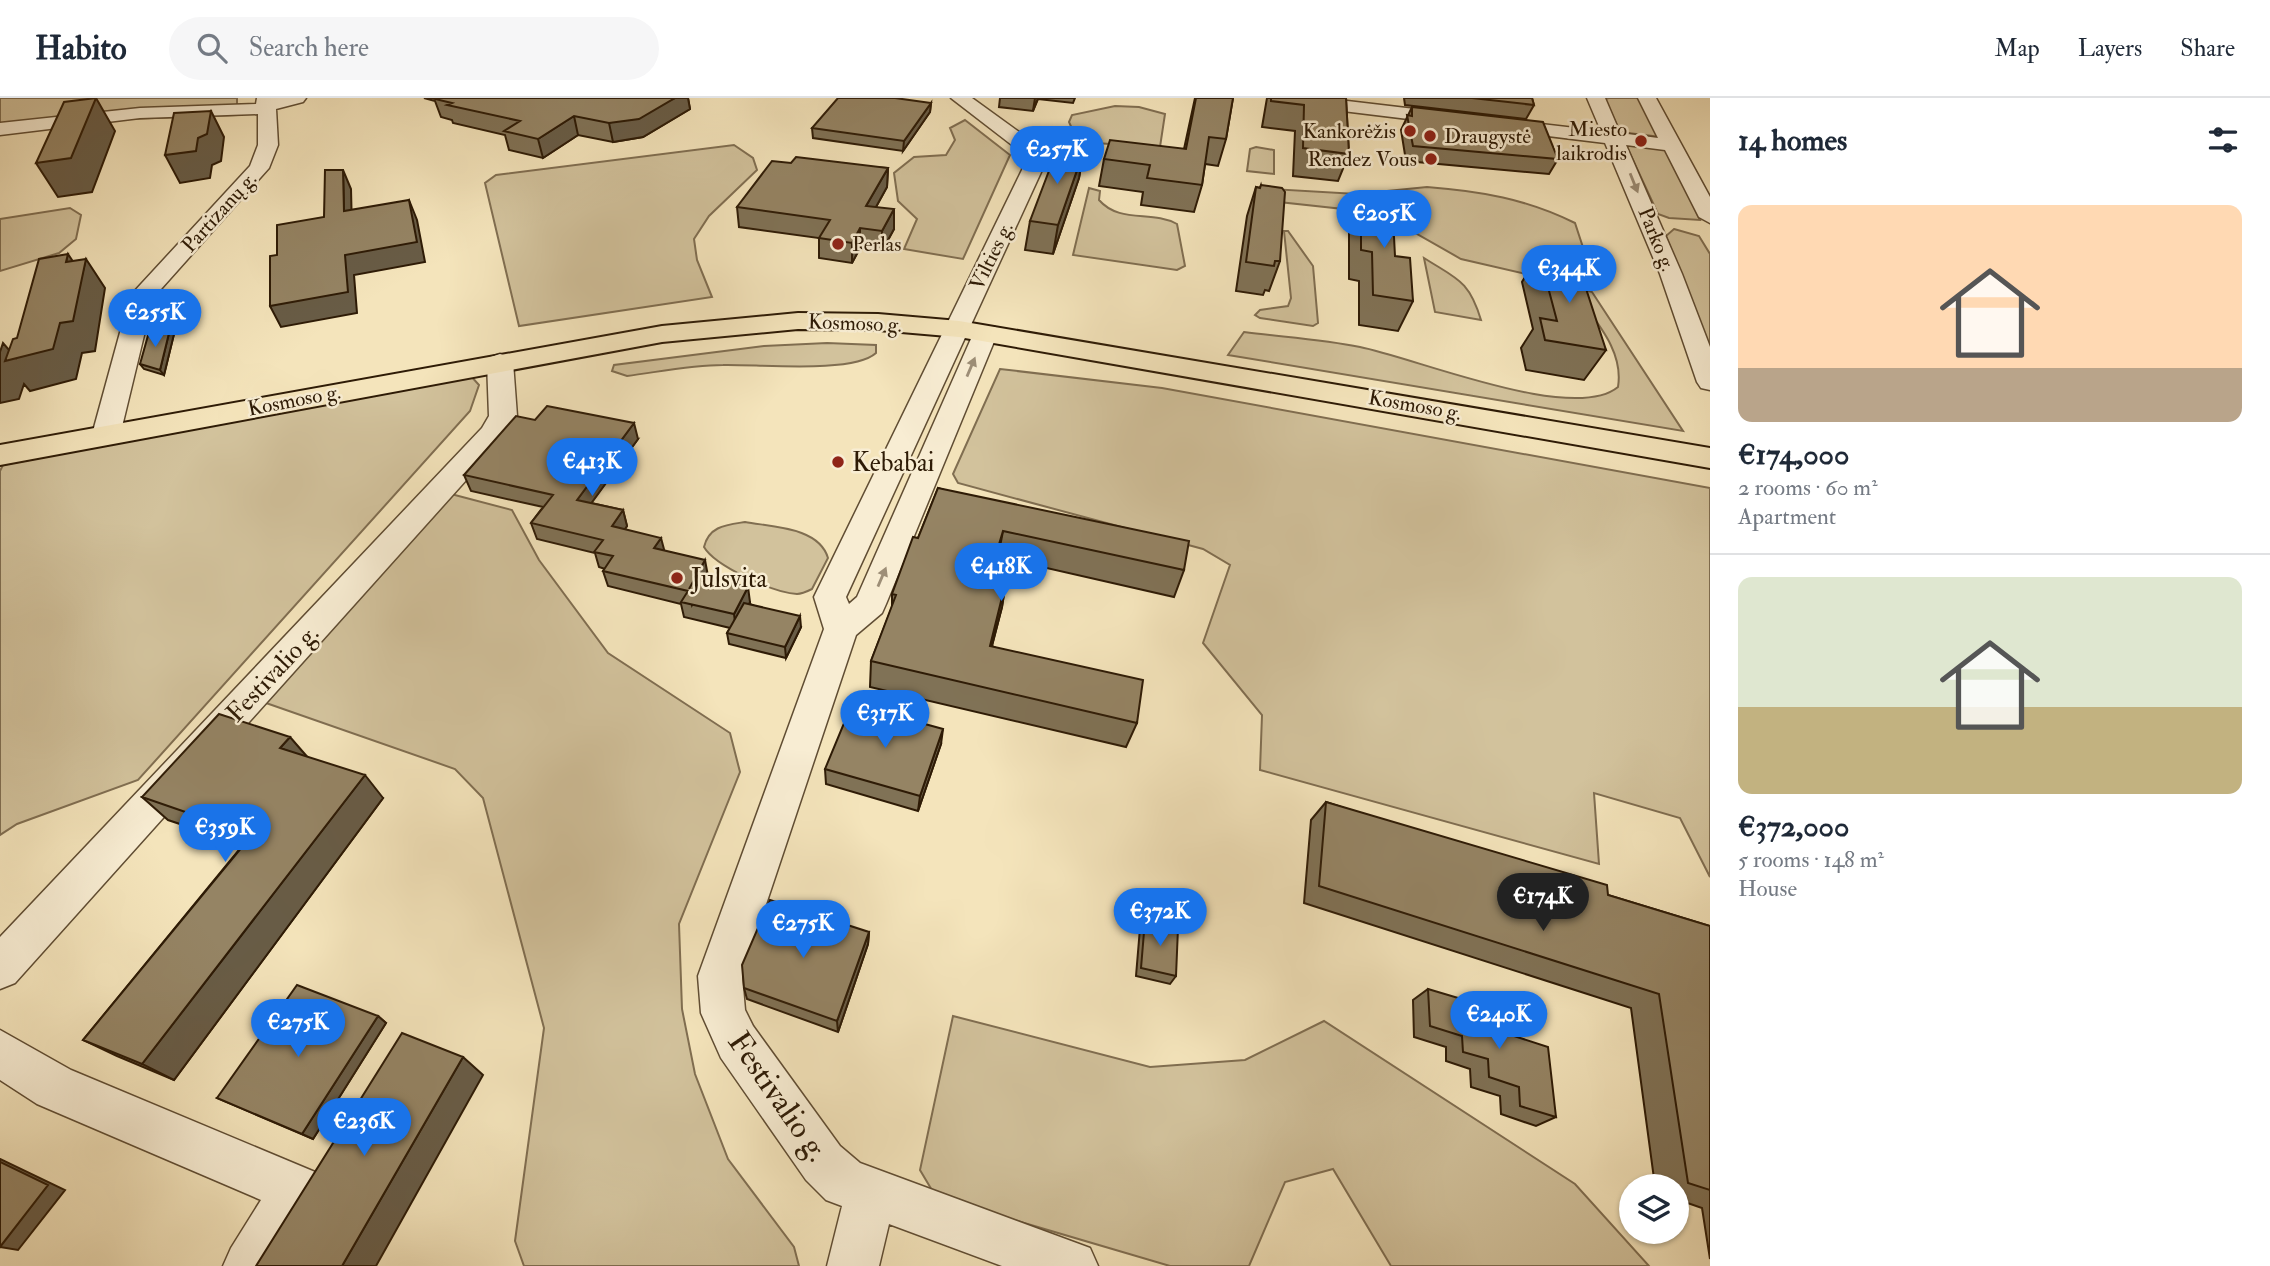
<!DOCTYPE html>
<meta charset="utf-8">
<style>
:root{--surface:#fff;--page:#f6f6f7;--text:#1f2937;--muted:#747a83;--line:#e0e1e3;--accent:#1a73e8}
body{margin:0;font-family:"IM FELL Double Pica",serif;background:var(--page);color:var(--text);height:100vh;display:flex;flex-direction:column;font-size:26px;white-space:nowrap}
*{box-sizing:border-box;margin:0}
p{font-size:23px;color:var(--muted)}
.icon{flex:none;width:38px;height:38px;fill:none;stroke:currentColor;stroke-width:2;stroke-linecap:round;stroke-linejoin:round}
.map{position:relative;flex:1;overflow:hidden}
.drawer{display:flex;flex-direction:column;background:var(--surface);width:560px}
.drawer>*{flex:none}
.controls{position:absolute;left:1619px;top:1076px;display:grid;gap:14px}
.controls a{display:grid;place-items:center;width:70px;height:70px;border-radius:50%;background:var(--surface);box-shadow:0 2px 5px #0004;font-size:35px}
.price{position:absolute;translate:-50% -60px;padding:0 16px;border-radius:24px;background:var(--accent);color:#fff;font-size:23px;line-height:46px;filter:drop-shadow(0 2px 4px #0008)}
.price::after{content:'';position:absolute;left:50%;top:42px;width:21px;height:16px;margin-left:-10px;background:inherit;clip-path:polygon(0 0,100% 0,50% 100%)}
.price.current{background:#222;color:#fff}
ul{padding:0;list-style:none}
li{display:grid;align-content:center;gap:14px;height:371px;padding:0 28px}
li+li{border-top:2px solid var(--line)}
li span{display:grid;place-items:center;height:217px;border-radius:14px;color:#555}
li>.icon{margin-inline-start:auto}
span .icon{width:126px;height:126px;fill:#fffc;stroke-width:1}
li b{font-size:30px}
h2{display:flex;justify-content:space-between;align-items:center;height:84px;padding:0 28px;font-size:30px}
header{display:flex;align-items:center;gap:42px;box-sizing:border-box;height:98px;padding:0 35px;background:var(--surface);border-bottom:2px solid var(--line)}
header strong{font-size:33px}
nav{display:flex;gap:38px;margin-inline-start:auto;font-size:24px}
.search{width:490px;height:63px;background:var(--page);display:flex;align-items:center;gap:18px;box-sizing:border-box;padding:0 24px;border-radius:38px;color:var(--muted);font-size:26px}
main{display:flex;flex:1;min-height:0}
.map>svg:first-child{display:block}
.green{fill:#d2c29c;stroke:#806e51;stroke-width:2}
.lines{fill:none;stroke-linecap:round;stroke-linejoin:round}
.minor-casing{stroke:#604d33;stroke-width:3}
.major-casing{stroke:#2e1b06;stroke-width:4}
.minor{fill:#f8edd3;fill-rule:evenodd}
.major{fill:#f4e4bb;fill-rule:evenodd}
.wall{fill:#807256;stroke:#2e1b06;stroke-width:2}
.shaded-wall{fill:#685c46;stroke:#2e1b06;stroke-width:2}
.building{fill:#958464;stroke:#2e1b06;stroke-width:2}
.oneway{fill:#9d8e77}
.poi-dot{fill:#8f2418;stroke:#f8edd3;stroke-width:2.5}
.labels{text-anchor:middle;stroke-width:5;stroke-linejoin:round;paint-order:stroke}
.far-poi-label{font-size:21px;fill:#2e1b06;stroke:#f8edd3;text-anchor:end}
.far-street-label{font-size:21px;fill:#2e1b06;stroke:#f8edd3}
.poi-label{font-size:26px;fill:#2e1b06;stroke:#f8edd3;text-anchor:start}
.street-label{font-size:26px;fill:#2e1b06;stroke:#f8edd3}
.near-street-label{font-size:32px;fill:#2e1b06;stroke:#f8edd3}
</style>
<header>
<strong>Habito</strong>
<div class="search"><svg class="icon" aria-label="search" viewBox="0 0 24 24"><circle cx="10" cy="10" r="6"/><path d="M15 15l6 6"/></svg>Search here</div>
<nav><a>Map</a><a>Layers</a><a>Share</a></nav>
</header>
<main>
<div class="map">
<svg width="1710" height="1168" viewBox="0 0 1710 1168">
<rect width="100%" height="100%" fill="#f4e4bb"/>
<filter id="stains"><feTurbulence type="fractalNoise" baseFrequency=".00286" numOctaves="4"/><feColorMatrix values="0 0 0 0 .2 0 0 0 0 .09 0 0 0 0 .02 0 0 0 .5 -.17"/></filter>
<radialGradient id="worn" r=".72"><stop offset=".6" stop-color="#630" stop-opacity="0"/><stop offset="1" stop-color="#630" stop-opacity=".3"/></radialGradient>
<path class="green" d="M0,0H237V17L129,21L0,36Z
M1609,0H1641L1661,39L1620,34L1605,1Z
M1115,8L1139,9L1165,16L1160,49L1078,44L1069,24L1072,17Z
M965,22L1010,57L963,161L904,151L917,121L898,103L894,75L914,59L946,57L955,42L950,30Z
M734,47L753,60L757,72L709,118L694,141L697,162L712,199L519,228L485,85L496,77Z
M1626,47L1667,51L1700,122L1669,120L1658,116Z
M1256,49L1274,52V76L1247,73L1250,51Z
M1427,89C1480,93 1527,101 1575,125L1595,186L1530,177L1461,161L1380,115L1279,104L1272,91L1357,96Z
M1089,90L1100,93L1099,102C1120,126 1152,112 1177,126L1185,168L1177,172L1073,157Z
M70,110L81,117L76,141L59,155L0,173V121Z
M1674,131L1699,138L1710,156V251L1666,138Z
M1284,133H1288L1313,168L1318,225L1313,228L1260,220L1255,217L1260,212L1288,208L1291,200Z
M1424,160C1457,181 1469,182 1481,222L1435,214Z
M1582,191L1592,194L1683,333L1228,257L1244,234C1282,239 1322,241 1360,249C1416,260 1573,326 1618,289C1624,252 1595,223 1575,194Z
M827,245L876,247V255C853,276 757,266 723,267C691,267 658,274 627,278L612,273L614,267L764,248Z
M1000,271L1162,290L1710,390V779L1680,720L1594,695L1599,766L1260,672L1262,617L1203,545L1230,467L1203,451L958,385L953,376Z
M470,277L479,287L470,313L138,682L17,726L0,737V373L3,367Z
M451,396L512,412L539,462L608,555L730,635L740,674L679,826L682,911L695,976L728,1061L794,1149L799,1168H524L515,1143L544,930L483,700L455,671L266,605Z
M745,424C772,429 819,429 828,460L812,491C808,493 802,496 797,496C774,495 715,468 704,449C709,428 726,427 745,424Z
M953,918L1150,969L1245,962L1324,923L1575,1086L1649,1168H1391L1333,1071L1285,1084L1249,1168H1170L936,1099L920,1072Z"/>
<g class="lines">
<g class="minor-casing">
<path id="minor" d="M257,0H306L303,4L276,11L278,47L269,70L153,200L120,337L116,343L106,346L96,343L92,337L130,198L250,68L258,47V16L140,20L0,37V25L140,10L256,6Z
M951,0H972L1037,47L1044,63L1042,72L846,499L849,506L857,499L974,234L977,229H995L998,234L886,506L882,515L856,537L742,878L745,912L753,928L840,1048L860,1065L1090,1150L1098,1168H1002L889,1126L879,1168H827L842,1108L826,1102L806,1082L721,960L701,915L698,878L824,531L814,499L1022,72L1024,63L1021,54Z
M1268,0H1322L1601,33L1587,0H1605L1620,35L1658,40L1638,0H1656L1710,99V125L1699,119L1665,52L1626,47L1682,176L1710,249V292L1701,290L1697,284L1660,176L1605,45L1277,5Z
M500,256L509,259L513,264L517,318L503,341L15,885L0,891V839L482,330L489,318L487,264L491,259Z
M0,932L71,972L315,1074L322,1092L279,1168H223L231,1150L261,1102L37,1006L0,982Z"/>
</g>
<g class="major-casing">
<path id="major" d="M798,215L878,216L959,223L1710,350V370L959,239L878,232L798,231L662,244L0,367V347L662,228Z"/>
</g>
<use href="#minor" class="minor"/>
<use href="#major" class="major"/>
</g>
<path class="wall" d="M424,0H688L690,11L643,39L613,44L578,37L543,60L509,52L505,37L453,25L452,22L441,19L435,3Z
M1000,0H1075L1073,5L1038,1L1033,13L999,9Z
M1195,0H1233L1226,41L1218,68L1205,66L1202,87L1194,114L1141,107L1143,94L1099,88L1104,61L1184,51Z
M1267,0H1346L1349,56L1338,83L1293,78L1295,33L1262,29Z
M1404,0H1532L1534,7L1526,21L1405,7Z
M931,5L930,14L903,53L813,40L812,30Z
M1412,9L1558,61L1549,76L1406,63L1401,32Z
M1084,52L1079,80L1053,156L1025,152L1030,123Z
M791,65L888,70L887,89L876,109L894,131L882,153L860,150L852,165L819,160V140L739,129L737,109Z
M1261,87L1280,163L1269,193L1265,192L1263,197L1236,193L1247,118L1256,89L1260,90Z
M1361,97L1395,158L1413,203L1398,233L1359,227V183L1349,181V125Z
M1539,155L1606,252L1584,282L1526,272L1521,250L1533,231L1522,184Z
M174,236L164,277L144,271L140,266Z
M638,341L591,405L623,412L627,428L625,431L708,478L707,479L750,504V506L801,529L786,560L729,546L727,535L730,530L684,519L681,506L608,488L603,473L605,471L599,469L595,455L537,441L531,425L543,409L471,393L464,377Z
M938,390L1184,472L1174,499L998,459L992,480L1006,483L1002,509L992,548L1137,625L1126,649L870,589L871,563L892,509V496L918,440Z
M941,646L918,713L826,686L825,671Z
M307,659L383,700L174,982L117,958L83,942L243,747L168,722L142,699Z
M1326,704L1608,797L1710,828V1161L1702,1110L1676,1101V1088H1655L1631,910L1304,805L1311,722Z
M1145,822L1176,878L1170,886L1136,878L1140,830Z
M869,834L868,846L838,934L747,901L744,890Z
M1428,891L1466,914L1514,938L1556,1019L1536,1028L1501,1016L1500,998L1471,989L1470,971L1446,963V949L1414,939L1413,902Z
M378,918L386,925L313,1041L217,1000Z"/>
<path class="shaded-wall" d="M96,0L115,33L92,94L58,99L36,65Z
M675,0H688L690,11L643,39L613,44L609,25Z
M1035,0H1038L1033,13Z
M931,5L930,14L903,53L904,43Z
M211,13L224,39L221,63L212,67L210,80L180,85L165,57L198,40Z
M574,18L578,37L543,60L538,41Z
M1084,52L1079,80L1053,156L1058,127Z
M888,70L887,89L866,127V108Z
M343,72L351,91L352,132L344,113Z
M409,102L417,122L425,164L354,177L357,215L281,229L270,208L345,157Z
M894,111V131L882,153V133Z
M860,130V150L852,165V145Z
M68,156L82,177L86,161L105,190L95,253L82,255L76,281L30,293L24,286L19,301L0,305V254L3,245L16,260L66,164Z
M170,231L174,236L164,277L160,272Z
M634,325L638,341L582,418L577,402Z
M623,412L627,428L616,444L612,428Z
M1003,433L998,459L985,506L989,480Z
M661,440L665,455L654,450Z
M705,462L708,478L692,507L689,491Z
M1006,483L1002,509L985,574L990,548Z
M748,489L750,504L736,532L734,516Z
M800,518L801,529L786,560L785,549Z
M943,631L941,646L918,713L920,698Z
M290,639L310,662L280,650Z
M365,677L383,700L174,982L142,966Z
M869,834L868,846L838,934L837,923Z
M378,918L386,925L313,1041L302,1036Z
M463,959L483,977L376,1168H342Z
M0,1061L65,1092L18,1152L0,1149Z"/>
<path class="building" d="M96,0L71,60L36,65L64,4Z
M436,0H675L639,21L609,25L574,18L538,41L504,33L520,23L447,7L452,5L435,1Z
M838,0H895L931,5L904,43L812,30Z
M1196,0H1233L1226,41L1209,39L1202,87L1147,80L1150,67L1104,61L1110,42L1186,51Z
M1271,0H1346L1349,56L1303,50L1304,7L1271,3Z
M1472,0H1532L1534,7Z
M1412,9L1543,24L1558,61L1413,48L1407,17L1412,18Z
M211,13L207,36L198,40L196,53L165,57L174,15Z
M1058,49L1084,52L1058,127L1030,123Z
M796,59L888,70L866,108L894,111L882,133L860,130L852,145L819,140L830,122L737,109L772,63L791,65Z
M325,72H343L344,113L409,102L417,144L345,157L348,194L270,208V158L277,157V127L324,119Z
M1261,87L1282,90L1285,94L1280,163H1275L1274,168L1246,164L1256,89L1260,90Z
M1361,97L1392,101L1395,158L1410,160L1413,203L1373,197L1372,154L1361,152Z
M1539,155L1576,160L1606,252L1545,242L1540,220L1557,223Z
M68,156L66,164L86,161L73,223L60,225L53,251L5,263L13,241L17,240L39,161Z
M170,231L160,272L140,266L149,234Z
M547,308L634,325L577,402L623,412L612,428L661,440L654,450L705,462L689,491L697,477L748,489L734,516L681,504L688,493L603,473L613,458L594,454L603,442L531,425L553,397L464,377L516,318L535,322Z
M938,390L1189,443L1184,472L1003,433L989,480L1006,483L990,548L1143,582L1137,625L871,563L896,497L892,496L913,439L918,440Z
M744,505L800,518L785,549L727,535Z
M852,606L943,631L920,698L825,671Z
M219,616L290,639L280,650L365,677L142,966L83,942L252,737L142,699Z
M1326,704L1607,787L1608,797L1710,828V1092L1688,1085L1659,896L1319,788Z
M770,802L869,834L837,923L744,890L742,867Z
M1145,822L1178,830L1176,878L1141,870Z
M297,887L378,918L302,1036L217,1000Z
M1428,891L1465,902L1466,914L1513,928L1514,938L1548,949L1556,1019L1520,1008L1519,989L1489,979L1488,961L1463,954L1462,938L1430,928Z
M402,935L463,959L342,1168H256Z
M0,1064L48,1087L0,1149Z"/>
<defs><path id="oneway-solid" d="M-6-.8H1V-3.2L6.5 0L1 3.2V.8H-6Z" transform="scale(1.75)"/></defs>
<g class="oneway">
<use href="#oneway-solid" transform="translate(1634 85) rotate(68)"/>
<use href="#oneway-solid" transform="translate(971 269) rotate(-67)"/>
<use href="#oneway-solid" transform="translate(882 479) rotate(-67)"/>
</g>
<g class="poi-dot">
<circle cx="1410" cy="33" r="7"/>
<circle cx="1430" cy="38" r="7"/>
<circle cx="1641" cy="43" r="7"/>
<circle cx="1431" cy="61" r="7"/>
<circle cx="838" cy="146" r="7"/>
<circle cx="838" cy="364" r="7"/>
<circle cx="677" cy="480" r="7"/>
</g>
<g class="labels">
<g class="far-poi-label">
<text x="1627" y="38">Miesto<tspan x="1627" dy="24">laikrodis</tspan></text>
<text x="1396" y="40">Kankorėžis</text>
<text x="1444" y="45" text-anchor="start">Draugystė</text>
<text x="1417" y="68">Rendez Vous</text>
<text x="852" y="153" text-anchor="start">Perlas</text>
</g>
<g class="far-street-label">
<text transform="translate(219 114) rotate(-48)" y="7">Partizanų g.</text>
<text transform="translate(1657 141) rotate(68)" y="7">Parko g.</text>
<text transform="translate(991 158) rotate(-64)" y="7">Vilties g.</text>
<text transform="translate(855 225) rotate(2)" y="7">Kosmoso g.</text>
<text transform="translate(294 302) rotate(-11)" y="7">Kosmoso g.</text>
<text transform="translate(1415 307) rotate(10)" y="7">Kosmoso g.</text>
</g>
<g class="poi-label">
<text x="852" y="373">Kebabai</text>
<text x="691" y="489">Julsvita</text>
</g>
<g class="street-label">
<text transform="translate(272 575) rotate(-47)" y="9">Festivalio g.</text>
</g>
<g class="near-street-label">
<text transform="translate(779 998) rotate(55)" y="11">Festivalio g.</text>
</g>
</g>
<rect width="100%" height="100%" filter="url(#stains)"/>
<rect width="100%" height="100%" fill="url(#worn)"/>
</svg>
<div class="controls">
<a><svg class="icon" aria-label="layers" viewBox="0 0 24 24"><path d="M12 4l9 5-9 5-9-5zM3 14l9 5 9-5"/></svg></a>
</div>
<b class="price" style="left:1057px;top:88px">€257K</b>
<b class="price" style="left:1384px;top:152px">€205K</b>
<b class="price" style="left:1569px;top:207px">€344K</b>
<b class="price" style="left:155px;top:251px">€255K</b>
<b class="price" style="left:592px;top:400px">€413K</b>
<b class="price" style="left:1001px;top:505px">€418K</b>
<b class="price" style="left:885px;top:652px">€317K</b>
<b class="price" style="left:225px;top:766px">€359K</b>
<b class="price current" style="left:1543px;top:835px">€174K</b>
<b class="price" style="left:1160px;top:850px">€372K</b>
<b class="price" style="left:803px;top:862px">€275K</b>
<b class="price" style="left:1499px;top:953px">€240K</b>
<b class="price" style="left:298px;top:961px">€275K</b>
<b class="price" style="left:364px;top:1060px">€236K</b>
</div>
<section class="drawer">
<h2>14 homes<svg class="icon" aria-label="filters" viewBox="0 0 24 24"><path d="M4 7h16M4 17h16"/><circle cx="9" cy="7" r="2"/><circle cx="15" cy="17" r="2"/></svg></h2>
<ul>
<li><span style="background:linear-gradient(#ffd9b3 75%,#b9a48a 0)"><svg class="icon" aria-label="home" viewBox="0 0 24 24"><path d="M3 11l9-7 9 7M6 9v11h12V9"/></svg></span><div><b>€174,000</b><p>2 rooms · 60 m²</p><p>Apartment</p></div></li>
<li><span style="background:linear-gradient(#dfe7d0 60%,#c2b280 0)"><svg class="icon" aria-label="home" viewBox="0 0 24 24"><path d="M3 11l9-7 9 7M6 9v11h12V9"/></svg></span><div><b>€372,000</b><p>5 rooms · 148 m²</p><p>House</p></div></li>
</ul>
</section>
</main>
